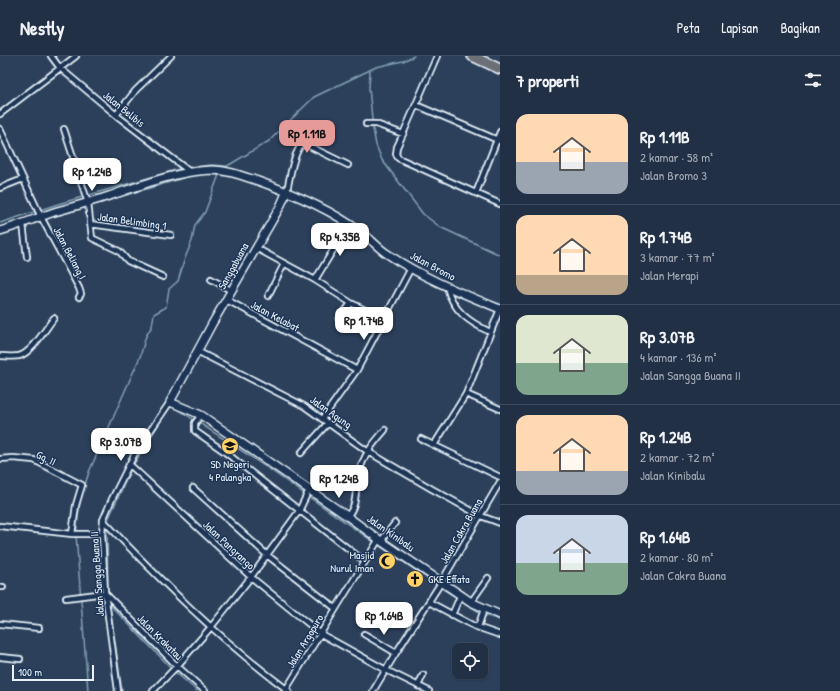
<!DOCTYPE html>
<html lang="id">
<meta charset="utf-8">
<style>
:root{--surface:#213045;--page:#2d3c50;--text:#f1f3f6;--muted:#a2a9b3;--line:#3e4b5e;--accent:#e69b98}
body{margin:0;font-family:"Patrick Hand",sans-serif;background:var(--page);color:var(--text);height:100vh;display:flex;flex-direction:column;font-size:15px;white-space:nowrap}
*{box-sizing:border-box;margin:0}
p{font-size:13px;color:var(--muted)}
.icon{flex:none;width:22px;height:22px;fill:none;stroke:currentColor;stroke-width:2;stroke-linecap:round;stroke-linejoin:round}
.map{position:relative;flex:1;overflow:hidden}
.drawer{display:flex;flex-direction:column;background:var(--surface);width:340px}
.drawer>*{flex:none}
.controls{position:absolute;left:452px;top:587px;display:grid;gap:8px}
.controls a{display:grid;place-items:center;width:36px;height:36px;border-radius:8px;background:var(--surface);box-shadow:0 1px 3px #0004,0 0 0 1px var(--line);font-size:20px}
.scale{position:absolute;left:12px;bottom:10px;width:82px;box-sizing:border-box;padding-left:4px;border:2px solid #e8f1f8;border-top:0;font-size:11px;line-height:14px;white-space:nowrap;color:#e8f1f8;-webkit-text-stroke:3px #1d3557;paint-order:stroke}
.price{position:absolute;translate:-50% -34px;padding:0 9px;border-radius:8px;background:#fff;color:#222;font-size:13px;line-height:26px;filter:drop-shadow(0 1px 2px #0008)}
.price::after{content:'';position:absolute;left:50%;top:24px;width:12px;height:9px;margin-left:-6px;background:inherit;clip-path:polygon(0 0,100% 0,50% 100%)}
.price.active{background:var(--accent);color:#111}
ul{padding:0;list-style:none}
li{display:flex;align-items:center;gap:12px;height:100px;padding:0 16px}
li+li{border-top:1px solid var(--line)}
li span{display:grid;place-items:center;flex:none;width:112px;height:80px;border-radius:12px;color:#555}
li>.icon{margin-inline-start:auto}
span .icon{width:48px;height:48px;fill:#fffc;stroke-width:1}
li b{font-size:17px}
h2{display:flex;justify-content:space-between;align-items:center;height:48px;padding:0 16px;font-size:17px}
header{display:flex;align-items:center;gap:24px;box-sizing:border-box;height:56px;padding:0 20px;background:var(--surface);border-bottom:1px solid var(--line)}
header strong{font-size:19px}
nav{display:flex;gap:22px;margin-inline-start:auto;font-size:14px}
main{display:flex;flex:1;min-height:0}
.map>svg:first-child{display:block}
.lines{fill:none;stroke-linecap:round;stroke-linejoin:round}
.stream{stroke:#83a1b2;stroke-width:1.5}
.street-casing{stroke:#e8f1f8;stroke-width:8}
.secondary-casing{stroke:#e8f1f8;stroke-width:10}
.highway-casing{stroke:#e8f1f8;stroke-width:12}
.street{stroke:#1d3557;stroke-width:4.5}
.secondary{stroke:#1d3557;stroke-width:7}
.highway{stroke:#6b6f75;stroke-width:9}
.labels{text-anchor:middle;stroke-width:3;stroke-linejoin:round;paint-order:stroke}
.street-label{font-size:11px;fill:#e8f1f8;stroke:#1d3557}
.poi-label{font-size:11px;fill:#e8f1f8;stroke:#1d3557}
</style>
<header>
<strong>Nestly</strong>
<nav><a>Peta</a><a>Lapisan</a><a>Bagikan</a></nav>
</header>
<main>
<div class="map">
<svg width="500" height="635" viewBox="0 0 500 635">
<rect width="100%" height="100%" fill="#2c405c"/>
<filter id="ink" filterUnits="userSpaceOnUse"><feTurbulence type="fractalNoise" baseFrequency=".025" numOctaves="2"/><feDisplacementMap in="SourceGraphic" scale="8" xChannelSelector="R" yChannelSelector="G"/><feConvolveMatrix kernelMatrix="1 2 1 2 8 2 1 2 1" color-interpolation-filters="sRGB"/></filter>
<g filter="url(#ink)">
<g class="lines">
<path class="stream" d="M370,15L369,32L373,73L376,89L382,104L423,158L440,171L500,199
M186,112L211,109L226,110
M224,112L269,85L314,41L376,11L403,5L414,0
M43,164L190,120L205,118L219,119
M0,167L58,148L182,112
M176,352L194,364
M198,366L266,411L375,487
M107,466L132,411L168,353
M107,470L108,538
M378,489L443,533L484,559L500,564
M109,544L122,635
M110,549L173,614L197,635
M88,635L76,479L80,445L89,416L140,301L146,280L152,270L154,258L166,251L169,233L178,225L185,202L192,185L195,169L205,156L220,116"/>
<g class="street-casing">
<path id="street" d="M51,0L60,12L116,59L190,116
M437,0L403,78L397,91L396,98L398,102L500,148
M416,49L500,85
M0,58L76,0
M116,59L136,34L171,0
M366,68H376L403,78
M0,73L41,161L79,232L81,238L79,241
M64,73L88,147L92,182L119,195L128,205L163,221
M0,132L23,123
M287,135C289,125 294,94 302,89H307L348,109
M476,137L500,76
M23,168L27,201
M90,168L171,179
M256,192L315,224L351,247L384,263
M211,223L232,235
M315,224L349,168
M447,231C453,255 469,266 490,276
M268,240L284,208
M227,244L357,314
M339,264L351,247
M197,295L304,350L367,395L432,433L481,460L500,467
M0,300C6,300 13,301 19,300C32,297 46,272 54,262
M466,338L500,353
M201,359L195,367V375L225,396L364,505
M322,363L357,314L411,212
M421,383L500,421
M434,389L466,338L500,253
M301,397L328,367
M0,403L13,402L34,404L82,429L76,449L72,478
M129,408L251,521L321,578L386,614L429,635
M193,432L267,499L335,552
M347,460C359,449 354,430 359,416C365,397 372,389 385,374
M103,464C161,525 221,585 289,635
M0,470L72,478H102
M381,485L395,467
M0,531H3
M105,537L177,610L205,635
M66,542L105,537
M429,546L474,570L500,579
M471,546L488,522
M452,559L461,538
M0,568L39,572
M478,571L484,553
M364,578L396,597
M0,601L20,603
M418,630L423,619
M118,635L105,537L102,478L103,464L112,443L135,397L170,346
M153,635L177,610L211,571L251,521L299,455L309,434
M285,635L379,483
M373,635L396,597L442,525L500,426"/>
</g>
<g class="secondary-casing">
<path id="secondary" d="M287,135L280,151L212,268L170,346L201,359L347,460L381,485L471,546L500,559
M0,175C18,170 36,162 54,156C72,151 91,146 109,140C142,129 177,115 212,114C228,114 243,120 258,125C295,138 330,153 361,176C370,182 377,191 386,197C421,221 461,237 500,253"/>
</g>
<g class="highway-casing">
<path id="highway" d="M472,0L500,13"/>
</g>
<use href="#street" class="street"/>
<use href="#secondary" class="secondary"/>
<use href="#highway" class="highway"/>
</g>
</g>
<defs>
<g id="school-disc" transform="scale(0.9)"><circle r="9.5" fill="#ffd166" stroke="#1d3557"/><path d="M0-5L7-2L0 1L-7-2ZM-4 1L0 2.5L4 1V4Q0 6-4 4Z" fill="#111"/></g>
<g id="mosque-disc" transform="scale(0.9)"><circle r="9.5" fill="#ffd166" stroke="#1d3557"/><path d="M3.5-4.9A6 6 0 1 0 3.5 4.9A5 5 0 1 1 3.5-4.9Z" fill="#111"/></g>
<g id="church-disc" transform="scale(0.9)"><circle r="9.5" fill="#ffd166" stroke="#1d3557"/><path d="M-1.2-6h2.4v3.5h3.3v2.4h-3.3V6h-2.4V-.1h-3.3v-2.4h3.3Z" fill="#111"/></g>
</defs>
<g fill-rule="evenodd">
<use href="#school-disc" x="230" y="390"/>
<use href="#mosque-disc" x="387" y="505"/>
<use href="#church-disc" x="415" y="523"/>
</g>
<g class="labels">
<g class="street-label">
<text transform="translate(124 53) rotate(39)" y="4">Jalan Belibis</text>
<text transform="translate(132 165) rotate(8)" y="4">Jalan Belimbing 1</text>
<text transform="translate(70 197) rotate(62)" y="4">Jalan Beliang I</text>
<text transform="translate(233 210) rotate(-61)" y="4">Sanggabuana</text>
<text transform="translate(433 210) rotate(28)" y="4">Jalan Bromo</text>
<text transform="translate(275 260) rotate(28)" y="4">Jalan Kelabat</text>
<text transform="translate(331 356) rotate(35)" y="4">Jalan Agung</text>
<text transform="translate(46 402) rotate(25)" y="4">Gg. II</text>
<text transform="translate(461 475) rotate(-60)" y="4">Jalan Cakra Buana</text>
<text transform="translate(391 477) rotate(35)" y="4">Jalan Kinibalu</text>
<text transform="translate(229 489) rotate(43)" y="4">Jalan Pangrango</text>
<text transform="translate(97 518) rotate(-94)" y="4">Jalan Sangga Buana II</text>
<text transform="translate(160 581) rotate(45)" y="4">Jalan Krakatau</text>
<text transform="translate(305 585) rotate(-59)" y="4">Jalan Argopuro</text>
</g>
<g class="poi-label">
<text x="230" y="412">SD Negeri<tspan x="230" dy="13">4 Palangka</tspan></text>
<text x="374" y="503" text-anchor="end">Masjid<tspan x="374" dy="13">Nurul Iman</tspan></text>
<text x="428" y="527" text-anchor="start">GKE Effata</text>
</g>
</g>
</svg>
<div class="controls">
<a><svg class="icon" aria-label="locate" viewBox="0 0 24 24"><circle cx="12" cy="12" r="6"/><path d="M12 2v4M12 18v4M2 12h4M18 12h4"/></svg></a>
</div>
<div class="scale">100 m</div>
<b class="price active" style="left:307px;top:98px">Rp 1.11B</b>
<b class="price" style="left:92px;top:136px">Rp 1.24B</b>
<b class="price" style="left:340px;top:201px">Rp 4.35B</b>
<b class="price" style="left:364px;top:285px">Rp 1.74B</b>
<b class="price" style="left:121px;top:406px">Rp 3.07B</b>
<b class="price" style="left:339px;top:443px">Rp 1.24B</b>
<b class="price" style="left:384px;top:580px">Rp 1.64B</b>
</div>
<section class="drawer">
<h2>7 properti<svg class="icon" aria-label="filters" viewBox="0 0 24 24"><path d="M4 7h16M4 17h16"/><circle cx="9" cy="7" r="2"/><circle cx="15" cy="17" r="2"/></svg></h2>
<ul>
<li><span style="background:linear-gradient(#ffd9b3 60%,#9aa5b1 0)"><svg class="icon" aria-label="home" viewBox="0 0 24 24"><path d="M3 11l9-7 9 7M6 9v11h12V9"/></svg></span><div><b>Rp 1.11B</b><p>2 kamar · 58 m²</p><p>Jalan Bromo 3</p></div></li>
<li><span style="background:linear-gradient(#ffd9b3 75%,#b9a48a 0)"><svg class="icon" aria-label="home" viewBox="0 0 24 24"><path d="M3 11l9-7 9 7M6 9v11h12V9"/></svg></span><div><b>Rp 1.74B</b><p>3 kamar · 77 m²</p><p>Jalan Merapi</p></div></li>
<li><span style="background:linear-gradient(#dfe7d0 60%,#7fa58c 0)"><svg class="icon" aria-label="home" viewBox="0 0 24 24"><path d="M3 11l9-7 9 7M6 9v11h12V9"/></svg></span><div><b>Rp 3.07B</b><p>4 kamar · 136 m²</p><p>Jalan Sangga Buana II</p></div></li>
<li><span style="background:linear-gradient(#ffd9b3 70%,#9aa5b1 0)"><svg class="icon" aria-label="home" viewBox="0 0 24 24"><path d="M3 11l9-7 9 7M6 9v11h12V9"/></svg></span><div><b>Rp 1.24B</b><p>2 kamar · 72 m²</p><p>Jalan Kinibalu</p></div></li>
<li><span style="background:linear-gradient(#c9d6e8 60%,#7fa58c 0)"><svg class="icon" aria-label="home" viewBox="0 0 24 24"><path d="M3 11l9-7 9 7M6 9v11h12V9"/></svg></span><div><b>Rp 1.64B</b><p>2 kamar · 80 m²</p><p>Jalan Cakra Buana</p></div></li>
</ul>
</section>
</main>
